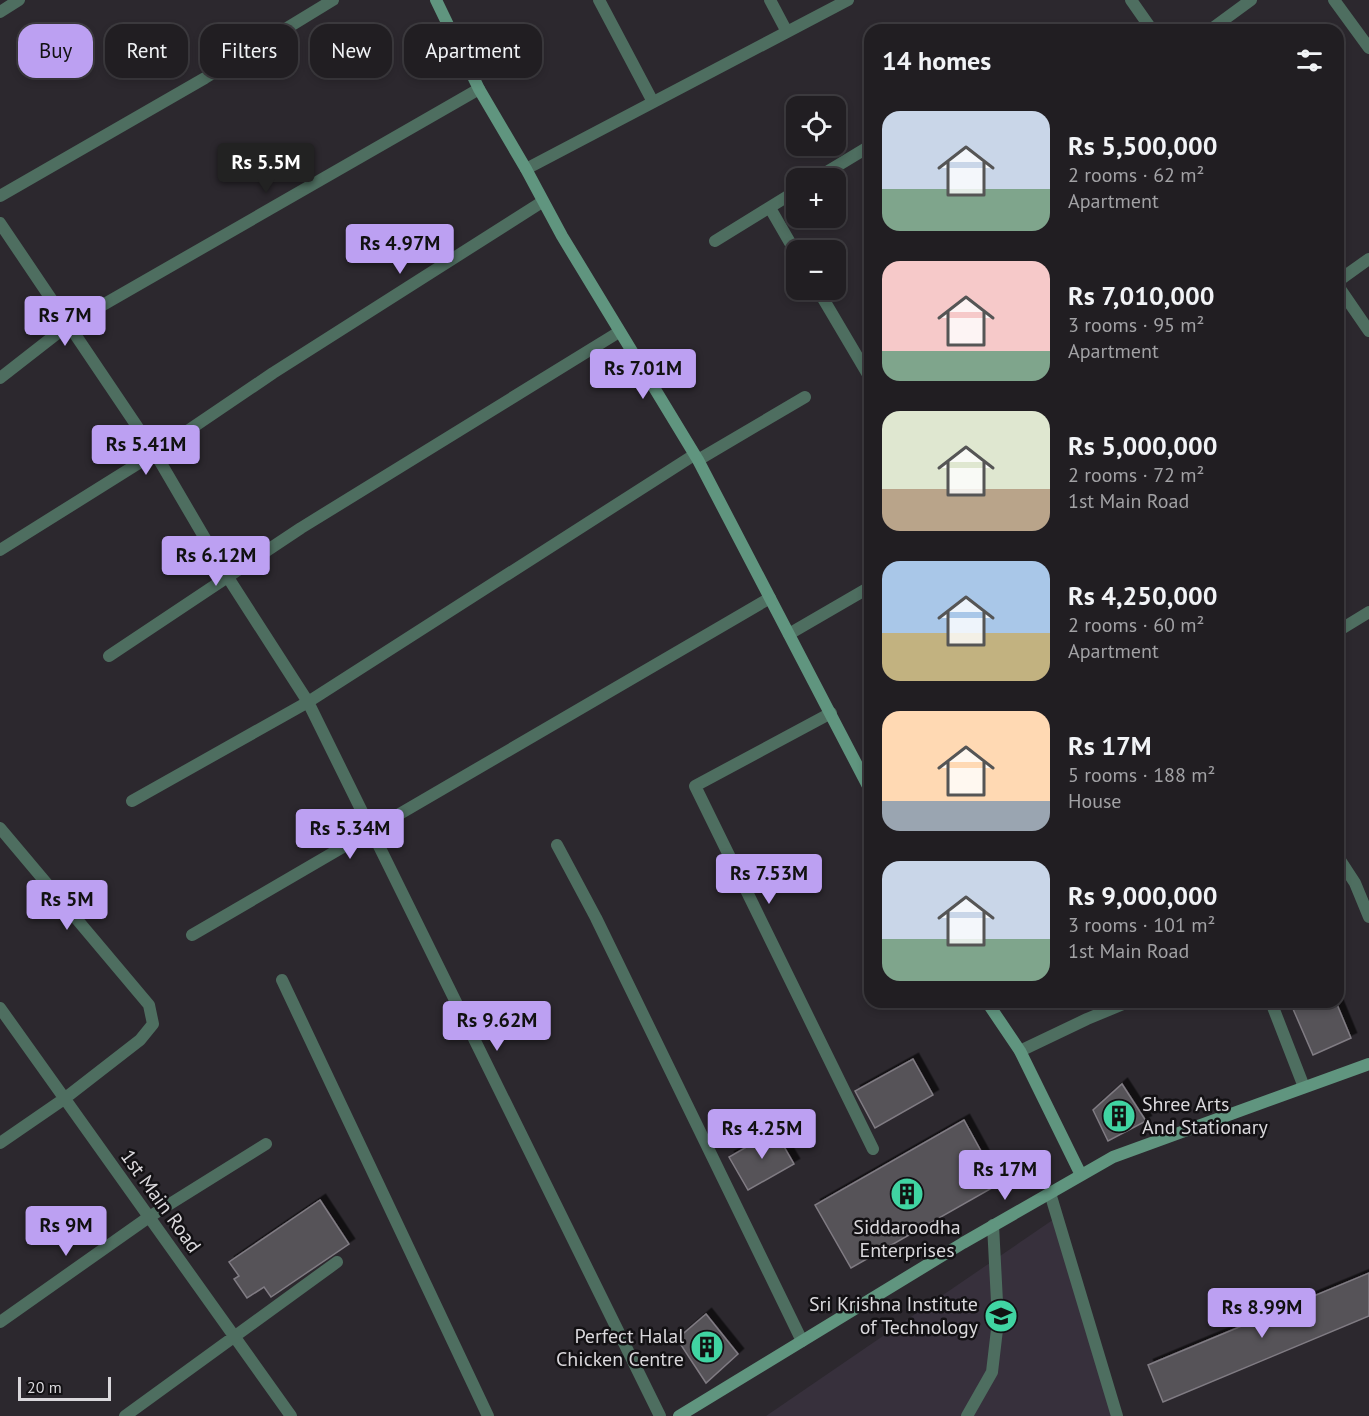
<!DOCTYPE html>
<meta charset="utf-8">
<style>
:root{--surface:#211e22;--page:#29272a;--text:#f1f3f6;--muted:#a2a2a5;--line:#3e3c40;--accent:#bca0f2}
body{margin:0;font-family:"PT Sans",sans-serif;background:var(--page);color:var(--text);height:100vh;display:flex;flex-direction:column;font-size:22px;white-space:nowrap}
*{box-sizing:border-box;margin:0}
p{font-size:20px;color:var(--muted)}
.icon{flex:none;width:33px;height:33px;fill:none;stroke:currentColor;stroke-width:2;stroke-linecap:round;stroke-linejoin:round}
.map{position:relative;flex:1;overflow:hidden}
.side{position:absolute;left:864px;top:24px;width:480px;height:984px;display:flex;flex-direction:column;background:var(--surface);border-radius:18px;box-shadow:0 3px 9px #0003,0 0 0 2px var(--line)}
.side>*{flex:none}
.top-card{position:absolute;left:18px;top:24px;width:570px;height:54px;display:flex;gap:12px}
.tools{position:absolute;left:786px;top:96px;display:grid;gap:12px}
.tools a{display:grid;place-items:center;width:60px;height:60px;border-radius:12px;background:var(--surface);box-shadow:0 3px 9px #0003,0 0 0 2px var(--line);font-size:30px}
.scale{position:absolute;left:18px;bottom:15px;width:93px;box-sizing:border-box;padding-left:6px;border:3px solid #dad8dc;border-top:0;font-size:16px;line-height:21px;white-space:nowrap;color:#dad8dc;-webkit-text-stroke:4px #131114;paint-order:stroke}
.price{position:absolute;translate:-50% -51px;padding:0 14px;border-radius:6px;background:var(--accent);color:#111;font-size:20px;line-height:39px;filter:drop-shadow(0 2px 3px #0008)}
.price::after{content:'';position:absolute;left:50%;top:36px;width:18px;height:14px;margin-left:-9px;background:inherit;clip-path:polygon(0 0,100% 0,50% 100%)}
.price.active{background:#222;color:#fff}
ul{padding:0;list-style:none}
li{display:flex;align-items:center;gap:18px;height:150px;padding:0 18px}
li span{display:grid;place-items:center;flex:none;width:168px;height:120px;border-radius:18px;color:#555}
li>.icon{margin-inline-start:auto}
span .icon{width:72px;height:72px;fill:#fffc;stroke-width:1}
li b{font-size:26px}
h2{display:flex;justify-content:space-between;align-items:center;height:72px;padding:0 18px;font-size:26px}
.tag{padding:0 21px;border-radius:18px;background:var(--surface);box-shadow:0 3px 9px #0003,0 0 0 2px var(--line);font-size:21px;line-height:54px}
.tag.active{background:var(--accent);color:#111}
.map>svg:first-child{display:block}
.built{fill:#37303c}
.building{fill:#565259;stroke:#807c83;stroke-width:1.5;filter:url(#shadow)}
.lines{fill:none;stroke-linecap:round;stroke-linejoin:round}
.lane{stroke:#4e6e60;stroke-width:12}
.street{stroke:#4e6e60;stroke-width:12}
.secondary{stroke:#60957f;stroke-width:12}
.labels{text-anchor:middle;stroke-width:5;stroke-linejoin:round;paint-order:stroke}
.poi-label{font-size:20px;fill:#dad8dc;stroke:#131114;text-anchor:end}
.street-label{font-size:20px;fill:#dad8dc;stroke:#131114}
</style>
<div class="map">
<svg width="1369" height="1416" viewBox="0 0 1369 1416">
<defs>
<filter id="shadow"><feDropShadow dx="5.5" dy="-5.5" stdDeviation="0" flood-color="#0009"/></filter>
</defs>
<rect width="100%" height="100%" fill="#2c282e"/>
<path class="built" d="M1057,1217L1122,1416H766Z"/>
<path class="building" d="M1290,1002H1336L1351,1038L1313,1055Z
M913,1059L933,1095L875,1128L855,1091Z
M1122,1084L1146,1121L1108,1141L1093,1110Z
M964,1120L999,1184L851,1268L815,1205Z
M964,1120L999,1184L851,1268L815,1205Z
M775,1131L794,1164L748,1190L729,1157Z
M320,1200L349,1244L271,1297L264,1287L247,1298L234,1279L239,1276L229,1262Z
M1369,1273V1316L1163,1402L1148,1365Z
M706,1314L738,1354L706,1383L677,1339Z"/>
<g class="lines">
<path class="lane" d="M1050,1193L1117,1416
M967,1416L992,1372L998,1321L993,1225"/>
<path class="street" d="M599,0L653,102
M770,0L787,32
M1131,0L1152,30
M1334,0L1369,48
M0,12L19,0
M1210,30L1251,0
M526,169L848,0
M817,178L870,146
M0,196L205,78L333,0
M770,208L796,253
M0,223L155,453L227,576L308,702L660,1416
M715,241L796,191
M1338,281L1369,259
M1338,286L1369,331
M818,290L870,378
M0,378L68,325L479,89
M698,460L805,397
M0,550L155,453L273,373L542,202
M1338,631L1369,612
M789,634L870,587
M109,656L301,528L619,332
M831,713L695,786L873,1149
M132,801L308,702L694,455
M0,828L149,1005L153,1024L140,1040L64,1099L0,1143
M557,845L596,918L802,1341
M1338,857L1355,883L1369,917
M192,935L770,598
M282,980L488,1416
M1271,1002L1304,1087
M0,1008L291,1416
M1020,1051L1087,1019L1128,1002
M0,1322L149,1217L266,1144
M125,1416L337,1262"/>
<path class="secondary" d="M436,0L479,89L526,169L562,236L698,460L870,790
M987,1002L1020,1051L1081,1175
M679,1416L963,1243L1113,1157L1369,1064"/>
</g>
<defs>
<g id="building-disc" transform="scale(1.725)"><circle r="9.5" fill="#40d4a2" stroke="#131114"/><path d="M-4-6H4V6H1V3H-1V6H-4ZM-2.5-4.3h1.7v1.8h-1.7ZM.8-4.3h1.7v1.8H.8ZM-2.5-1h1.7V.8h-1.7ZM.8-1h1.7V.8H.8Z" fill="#111"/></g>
<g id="university-disc" transform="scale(1.725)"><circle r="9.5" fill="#40d4a2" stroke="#131114"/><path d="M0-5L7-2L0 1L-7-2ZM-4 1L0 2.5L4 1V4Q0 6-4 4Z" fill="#111"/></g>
</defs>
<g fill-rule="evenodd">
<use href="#building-disc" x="1119" y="1116"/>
<use href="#building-disc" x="907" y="1194"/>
<use href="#university-disc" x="1001" y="1316"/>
<use href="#building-disc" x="707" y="1347"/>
</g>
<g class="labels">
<g class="poi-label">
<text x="1142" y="1111" text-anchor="start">Shree Arts<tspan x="1142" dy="23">And Stationary</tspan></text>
<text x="907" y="1234" text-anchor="middle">Siddaroodha<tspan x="907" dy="23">Enterprises</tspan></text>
<text x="978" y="1311">Sri Krishna Institute<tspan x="978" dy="23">of Technology</tspan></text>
<text x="684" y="1343">Perfect Halal<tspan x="684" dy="23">Chicken Centre</tspan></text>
</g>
<g class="street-label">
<text transform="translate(161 1201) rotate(54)" y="7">1st Main Road</text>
</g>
</g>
</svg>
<div class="tools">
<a><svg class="icon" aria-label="locate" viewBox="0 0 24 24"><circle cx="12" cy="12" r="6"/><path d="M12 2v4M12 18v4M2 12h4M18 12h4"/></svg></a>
<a>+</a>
<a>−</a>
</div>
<div class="scale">20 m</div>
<b class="price active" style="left:266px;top:194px">Rs 5.5M</b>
<b class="price" style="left:400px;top:275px">Rs 4.97M</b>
<b class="price" style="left:65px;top:347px">Rs 7M</b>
<b class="price" style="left:643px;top:400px">Rs 7.01M</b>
<b class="price" style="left:146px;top:476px">Rs 5.41M</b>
<b class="price" style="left:216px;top:587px">Rs 6.12M</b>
<b class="price" style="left:350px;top:860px">Rs 5.34M</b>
<b class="price" style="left:769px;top:905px">Rs 7.53M</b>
<b class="price" style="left:67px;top:931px">Rs 5M</b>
<b class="price" style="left:497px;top:1052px">Rs 9.62M</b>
<b class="price" style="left:762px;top:1160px">Rs 4.25M</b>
<b class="price" style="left:1005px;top:1201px">Rs 17M</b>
<b class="price" style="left:66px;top:1257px">Rs 9M</b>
<b class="price" style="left:1262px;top:1339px">Rs 8.99M</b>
<div class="top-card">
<a class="tag active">Buy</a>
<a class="tag">Rent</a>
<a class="tag">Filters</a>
<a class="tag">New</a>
<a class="tag">Apartment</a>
</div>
<section class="side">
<h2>14 homes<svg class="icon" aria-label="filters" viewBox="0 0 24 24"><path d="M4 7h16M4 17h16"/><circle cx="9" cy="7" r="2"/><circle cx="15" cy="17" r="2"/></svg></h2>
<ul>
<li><span style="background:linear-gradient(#c9d6e8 65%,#7fa58c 0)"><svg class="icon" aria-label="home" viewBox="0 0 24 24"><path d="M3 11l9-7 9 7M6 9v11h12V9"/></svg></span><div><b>Rs 5,500,000</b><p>2 rooms · 62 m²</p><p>Apartment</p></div></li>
<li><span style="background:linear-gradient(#f6c9c9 75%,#7fa58c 0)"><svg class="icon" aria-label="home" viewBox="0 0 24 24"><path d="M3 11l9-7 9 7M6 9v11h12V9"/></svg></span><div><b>Rs 7,010,000</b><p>3 rooms · 95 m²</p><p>Apartment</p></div></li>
<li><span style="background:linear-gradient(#dfe7d0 65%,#b9a48a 0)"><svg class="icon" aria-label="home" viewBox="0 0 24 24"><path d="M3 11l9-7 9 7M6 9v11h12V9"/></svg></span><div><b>Rs 5,000,000</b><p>2 rooms · 72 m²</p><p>1st Main Road</p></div></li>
<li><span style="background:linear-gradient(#a9c7e8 60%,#c2b280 0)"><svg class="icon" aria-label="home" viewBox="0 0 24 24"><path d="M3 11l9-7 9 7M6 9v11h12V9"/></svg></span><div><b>Rs 4,250,000</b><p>2 rooms · 60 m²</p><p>Apartment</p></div></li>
<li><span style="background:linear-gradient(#ffd9b3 75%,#9aa5b1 0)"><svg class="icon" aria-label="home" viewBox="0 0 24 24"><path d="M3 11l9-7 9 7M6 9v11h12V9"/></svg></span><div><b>Rs 17M</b><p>5 rooms · 188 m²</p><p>House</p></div></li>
<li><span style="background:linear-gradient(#c9d6e8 65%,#7fa58c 0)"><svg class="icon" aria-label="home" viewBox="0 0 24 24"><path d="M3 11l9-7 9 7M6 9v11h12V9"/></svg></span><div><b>Rs 9,000,000</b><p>3 rooms · 101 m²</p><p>1st Main Road</p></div></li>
</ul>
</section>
</div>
